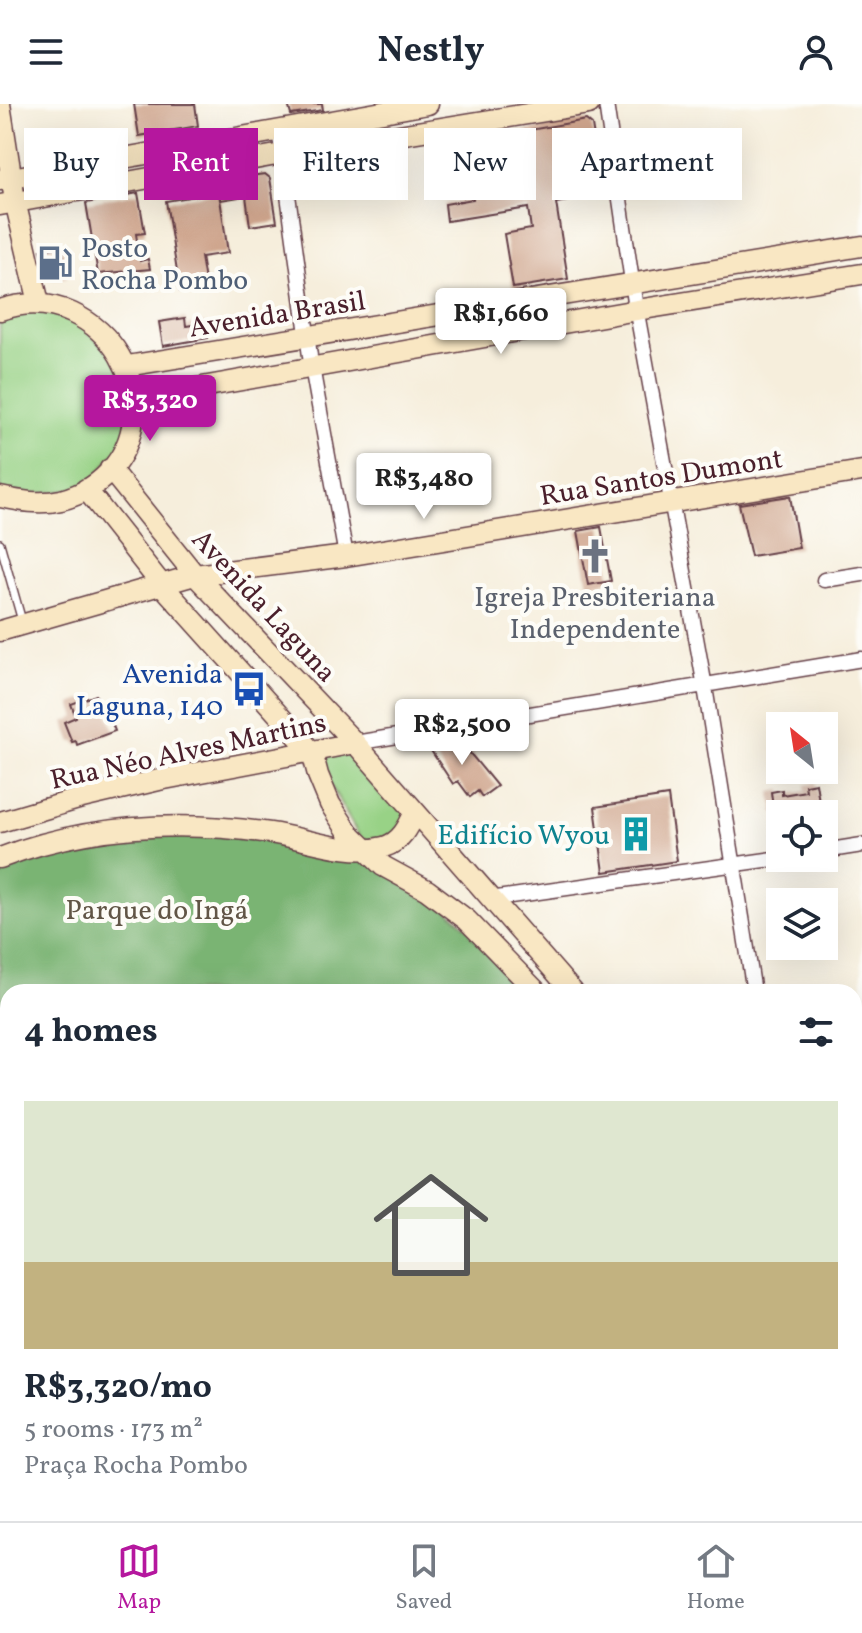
<!DOCTYPE html>
<meta charset="utf-8">
<style>
:root{--surface:#fff;--page:#f2f2f3;--text:#1f2937;--muted:#747a83;--line:#e0e1e3;--accent:#b5179e}
body{margin:0;font-family:Vollkorn,serif;background:var(--page);color:var(--text);height:100vh;display:flex;flex-direction:column;font-size:30px;white-space:nowrap}
*{box-sizing:border-box;margin:0}
p{font-size:26px;color:var(--muted)}
.icon{flex:none;width:44px;height:44px;fill:none;stroke:currentColor;stroke-width:2;stroke-linecap:round;stroke-linejoin:round}
.map{position:relative;flex:1;overflow:hidden}
.side{position:absolute;left:0px;top:880px;width:862px;height:538px;display:flex;flex-direction:column;background:var(--surface);border-radius:24px 24px 0 0;box-shadow:0 8px 32px #0002}
.side>*{flex:none}
.hud{position:absolute;left:24px;top:24px;width:814px;height:72px;display:flex;gap:16px}
.needle{width:52px;rotate:330deg}
.controls{position:absolute;left:766px;top:608px;display:grid;gap:16px}
.controls a{display:grid;place-items:center;width:72px;height:72px;border-radius:0px;background:var(--surface);box-shadow:0 8px 32px #0002;font-size:40px}
.price{position:absolute;translate:-50% -68px;padding:0 18px;border-radius:8px;background:#fff;color:#222;font-size:26px;line-height:52px;filter:drop-shadow(0 2px 4px #0008)}
.price::after{content:'';position:absolute;left:50%;top:48px;width:24px;height:18px;margin-left:-12px;background:inherit;clip-path:polygon(0 0,100% 0,50% 100%)}
.price.active{background:var(--accent);color:#fff}
ul{padding:0;list-style:none}
li{display:grid;align-content:center;gap:16px;height:424px;padding:0 24px}
li span{display:grid;place-items:center;height:248px;border-radius:0px;color:#555}
li>.icon{margin-inline-start:auto}
span .icon{width:144px;height:144px;fill:#fffc;stroke-width:1}
li b{font-size:34px}
h2{display:flex;justify-content:space-between;align-items:center;height:96px;padding:0 24px;font-size:34px}
.pill{padding:0 28px;border-radius:0px;background:var(--surface);box-shadow:0 8px 32px #0002;font-size:28px;line-height:72px}
.pill.active{background:var(--accent);color:#fff}
header{display:flex;justify-content:space-between;align-items:center;height:104px;padding:0 24px;background:var(--surface);font-size:36px;font-weight:700}
.dock{display:flex;justify-content:space-around;align-items:center;height:112px;border-top:2px solid var(--line);background:var(--surface);font-size:22px;color:var(--muted)}
.dock a{display:grid;justify-items:center;gap:4px}
.dock .active{color:var(--accent)}
.map>svg:first-child{display:block}
.green{fill:#98d286;stroke:#717858;stroke-width:2}
.forest{fill:#7ab473;stroke:#626a4f;stroke-width:2}
.sand{fill:#eeda9e;stroke:#9c7c64;stroke-width:2}
.water{fill:#7eaee9;stroke:#64668a;stroke-width:2}
.building{fill:#cfa58d}
.lines{fill:none;stroke-linecap:round;stroke-linejoin:round}
.lane-casing{stroke:#643e46;stroke-width:10}
.street-casing{stroke:#643e46;stroke-width:17}
.secondary-casing{stroke:#643e46;stroke-width:23}
.lane{stroke:#fff;stroke-width:7}
.street{stroke:#fff;stroke-width:14}
.secondary{stroke:#f9e7c3;stroke-width:20}
.labels{text-anchor:middle;stroke-width:8;stroke-linejoin:round;paint-order:stroke}
.service-label{font-size:28px;fill:#4e5e75;stroke:#fdfcf7;text-anchor:start}
.street-label{font-size:28px;fill:#4a1f2b;stroke:#fdfcf7}
.worship-label{font-size:28px;fill:#5b616d;stroke:#fdfcf7}
.transit-label{font-size:28px;fill:#164399;stroke:#fdfcf7;text-anchor:end}
.culture-label{font-size:28px;fill:#0d838f;stroke:#fdfcf7;text-anchor:end}
.park-label{font-size:28px;fill:#615546;stroke:#fdfcf7}
</style>
<header><svg class="icon" aria-label="menu" viewBox="0 0 24 24"><path d="M4 6h16M4 12h16M4 18h16"/></svg>Nestly<svg class="icon" aria-label="person" viewBox="0 0 24 24"><circle cx="12" cy="8" r="4"/><path d="M4 21q1-7 8-7t8 7"/></svg></header>
<div class="map">
<svg width="862" height="1417" viewBox="0 0 862 1417">
<rect width="100%" height="100%" fill="#fdfcf7"/>
<filter id="ink" filterUnits="userSpaceOnUse"><feTurbulence type="fractalNoise" baseFrequency=".0125" numOctaves="2"/><feDisplacementMap in="SourceGraphic" scale="16" xChannelSelector="R" yChannelSelector="G"/><feConvolveMatrix kernelMatrix="1 2 1 2 8 2 1 2 1" color-interpolation-filters="sRGB"/></filter>
<filter id="wash" filterUnits="userSpaceOnUse"><feTurbulence type="fractalNoise" baseFrequency=".006" numOctaves="4" result="noise"/><feDisplacementMap in="SourceGraphic" scale="32" xChannelSelector="R" yChannelSelector="G"/><feGaussianBlur stdDeviation="1.8" result="paint"/><feColorMatrix in="noise" values="0 0 0 0 0 0 0 0 0 0 0 0 0 0 0 0 0 1.4 0 .05"/><feComposite in="paint" operator="in"/></filter>
<g filter="url(#wash)">
<rect width="100%" height="100%" fill="#f6eedc"/>
<path class="green" d="M62,205L127,262L129,332L86,385L0,393V206Z
M355,639L415,708L405,730L366,745L312,648Z"/>
<path class="forest" d="M151,723L366,745L427,786L537,888H8V1410H854V1289L862,1298V1417H0V754Z"/>
<path class="sand" d="M231,1410H524L528,1417H231Z"/>
<path class="water" d="M271,1410H477L481,1417H268Z"/>
<g id="blocks">
<path class="building" d="M134,0H195L198,22L139,32Z
M288,0H322L323,6L291,11Z
M586,16L592,21L603,91L556,99L568,175L513,184L504,130L531,125L528,104L447,117L445,100L473,95L463,38Z
M265,70L270,74L277,118L250,122L246,92L220,96L217,76Z
M219,88L228,149L201,153L206,183L180,187L166,97Z
M138,89L145,129L136,130L140,157L148,155L150,165L98,170L86,99Z
M62,143L67,173L48,175L41,146Z
M185,214L186,222L205,219L208,234L163,242L159,218Z
M790,392L799,444L751,452L739,400Z
M601,423L611,477L588,481L578,427Z
M96,591L102,606L106,604L115,627L77,641L76,637L72,638L64,618L76,613L71,600Z
M451,633L465,650L469,648L497,682L482,693L478,687L470,693L458,677L453,680L428,642L437,636Z
M816,679L821,710H774L771,688L782,686V691L806,687L805,681Z
M668,692L677,757L604,768L595,703Z"/>
</g>
</g>
<g filter="url(#ink)">
<use href="#blocks" fill-opacity="0" stroke="#643e46" stroke-width="2"/>
<g class="lines">
<g class="lane-casing">
<path id="lane" d="M0,439L22,517"/>
</g>
<g class="street-casing">
<path id="street" d="M606,0L635,198L705,583L754,888
M279,25L310,252L346,452
M824,476L862,470
M355,639L862,555
M824,747L862,741
M490,795L780,754
M854,1152L862,1150"/>
</g>
<g class="secondary-casing">
<path id="secondary" d="M0,0L15,97L39,199
M0,76L428,0
M0,101L282,50L589,0
M0,206C24,198 49,198 72,209C157,249 155,371 61,396C40,401 20,397 0,393
M127,262L862,142
M134,295L637,206L862,170
M110,365L195,471L355,639L573,888
M86,385L161,480L312,648L318,671L330,700L349,729L383,762L427,786L467,816L537,888
M0,527L195,471L346,452L862,367
M0,718L82,694L159,676L355,639
M0,754C86,721 178,716 270,729C306,734 347,752 384,743C401,738 408,723 415,708
M854,932L862,931
M854,962L862,961
M854,1231L862,1241
M854,1267L862,1277"/>
</g>
<use href="#lane" class="lane"/>
<use href="#street" class="street"/>
<use href="#secondary" class="secondary"/>
</g>
</g>
<defs>
<g id="fuel-bare" transform="scale(2.76)"><path d="M-5.5-6h7V0h2V4h1.3V-2.5L3-4.5l.8-.8L6-3V5H2.5V1h-1V6h-7ZM-4.2-4.7v3.2H.2V-4.7Z" fill="#5c6f8a" stroke="#fdfcf7" stroke-width="2.5" paint-order="stroke"/></g>
<g id="church-bare" transform="scale(2.76)"><path d="M-1.2-6h2.4v3.5h3.3v2.4h-3.3V6h-2.4V-.1h-3.3v-2.4h3.3Z" fill="#6b7280" stroke="#fdfcf7" stroke-width="2.5" paint-order="stroke"/></g>
<g id="bus-bare" transform="scale(2.76)"><path d="M-5-6H5V4H4V6H2V4H-2V6H-4V4H-5ZM-3.5-4V0h7V-4ZM-3.5 1.2v1.5H-2V1.2ZM2 1.2v1.5H3.5V1.2Z" fill="#1a4fb4" stroke="#fdfcf7" stroke-width="2.5" paint-order="stroke"/></g>
<g id="building-bare" transform="scale(2.76)"><path d="M-4-6H4V6H1V3H-1V6H-4ZM-2.5-4.3h1.7v1.8h-1.7ZM.8-4.3h1.7v1.8H.8ZM-2.5-1h1.7V.8h-1.7ZM.8-1h1.7V.8H.8Z" fill="#0f9aa8" stroke="#fdfcf7" stroke-width="2.5" paint-order="stroke"/></g>
</defs>
<g fill-rule="evenodd">
<use href="#fuel-bare" x="55" y="159"/>
<use href="#church-bare" x="595" y="452"/>
<use href="#bus-bare" x="249" y="585"/>
<use href="#building-bare" x="636" y="730"/>
</g>
<g class="labels">
<g class="service-label">
<text x="81" y="153">Posto<tspan x="81" dy="32">Rocha Pombo</tspan></text>
</g>
<g class="street-label">
<text transform="translate(277 209) rotate(-9)" y="10">Avenida Brasil</text>
<text transform="translate(661 372) rotate(-9)" y="10">Rua Santos Dumont</text>
<text transform="translate(265 501) rotate(47)" y="10">Avenida Laguna</text>
<text transform="translate(188 646) rotate(-12)" y="10">Rua Néo Alves Martins</text>
</g>
<g class="worship-label">
<text x="595" y="502">Igreja Presbiteriana<tspan x="595" dy="32">Independente</tspan></text>
</g>
<g class="transit-label">
<text x="223" y="579">Avenida<tspan x="223" dy="32">Laguna, 140</tspan></text>
</g>
<g class="culture-label">
<text x="610" y="740">Edifício Wyou</text>
</g>
<g class="park-label">
<text x="157" y="815">Parque do Ingá</text>
</g>
</g>
</svg>
<div class="controls">
<a><svg class="needle" viewBox="-14 -14 28 28"><path d="M0-13l5 13h-10z" fill="#e53935"/><path d="M0 13l5-13h-10z" fill="#747a83"/></svg></a>
<a><svg class="icon" aria-label="locate" viewBox="0 0 24 24"><circle cx="12" cy="12" r="6"/><path d="M12 2v4M12 18v4M2 12h4M18 12h4"/></svg></a>
<a><svg class="icon" aria-label="layers" viewBox="0 0 24 24"><path d="M12 4l9 5-9 5-9-5zM3 14l9 5 9-5"/></svg></a>
</div>
<b class="price" style="left:501px;top:252px">R$1,660</b>
<b class="price active" style="left:150px;top:339px">R$3,320</b>
<b class="price" style="left:424px;top:417px">R$3,480</b>
<b class="price" style="left:462px;top:663px">R$2,500</b>
<div class="hud">
<a class="pill">Buy</a>
<a class="pill active">Rent</a>
<a class="pill">Filters</a>
<a class="pill">New</a>
<a class="pill">Apartment</a>
</div>
<section class="side">
<h2>4 homes<svg class="icon" aria-label="filters" viewBox="0 0 24 24"><path d="M4 7h16M4 17h16"/><circle cx="9" cy="7" r="2"/><circle cx="15" cy="17" r="2"/></svg></h2>
<ul>
<li><span style="background:linear-gradient(#dfe7d0 65%,#c2b280 0)"><svg class="icon" aria-label="home" viewBox="0 0 24 24"><path d="M3 11l9-7 9 7M6 9v11h12V9"/></svg></span><div><b>R$3,320/mo</b><p>5 rooms · 173 m²</p><p>Praça Rocha Pombo</p></div></li>
</ul>
</section>
</div>
<nav class="dock">
<a class="active"><svg class="icon" aria-label="map" viewBox="0 0 24 24"><path d="M3 6l6-2 6 2 6-2v14l-6 2-6-2-6 2zM9 4v14M15 6v14"/></svg>Map</a>
<a><svg class="icon" aria-label="saved" viewBox="0 0 24 24"><path d="M7 4h10v16l-5-4-5 4z"/></svg>Saved</a>
<a><svg class="icon" aria-label="home" viewBox="0 0 24 24"><path d="M3 11l9-7 9 7M6 9v11h12V9"/></svg>Home</a>
</nav>
